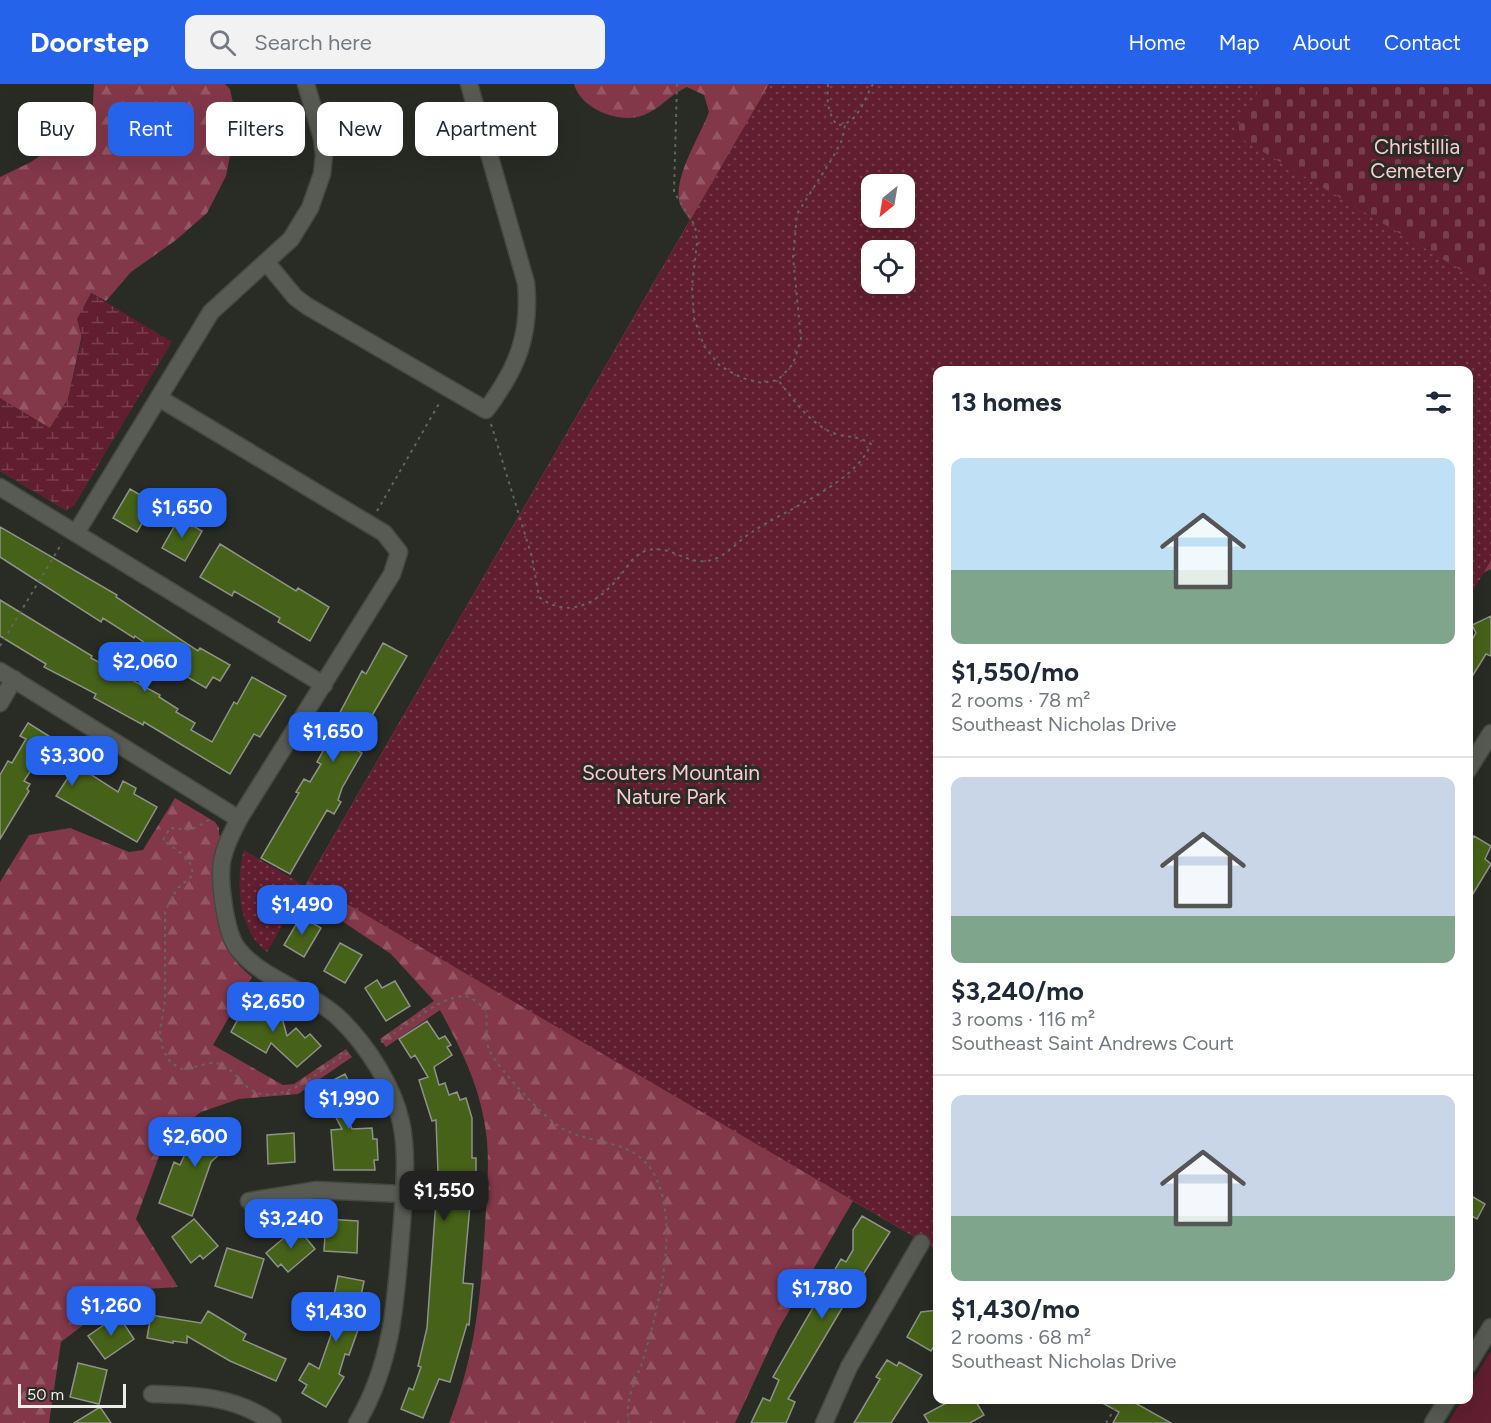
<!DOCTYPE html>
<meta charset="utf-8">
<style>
:root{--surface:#fff;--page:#f2f2f3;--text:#1f2937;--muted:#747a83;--line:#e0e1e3;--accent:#2563eb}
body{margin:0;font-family:Figtree,sans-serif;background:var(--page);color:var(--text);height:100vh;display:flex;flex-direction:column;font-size:22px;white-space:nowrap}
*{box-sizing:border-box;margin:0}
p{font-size:20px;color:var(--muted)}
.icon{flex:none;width:33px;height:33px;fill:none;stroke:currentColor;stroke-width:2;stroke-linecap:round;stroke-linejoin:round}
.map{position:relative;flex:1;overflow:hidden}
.drawer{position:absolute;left:933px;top:282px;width:540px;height:1038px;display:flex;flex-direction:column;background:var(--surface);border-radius:12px;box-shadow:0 6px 24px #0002}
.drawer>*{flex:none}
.top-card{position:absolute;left:18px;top:18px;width:570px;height:54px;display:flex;gap:12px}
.needle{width:39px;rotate:210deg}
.controls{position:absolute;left:861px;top:90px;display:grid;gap:12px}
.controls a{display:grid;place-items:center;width:54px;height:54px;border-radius:12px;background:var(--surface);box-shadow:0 6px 24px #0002;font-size:30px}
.scale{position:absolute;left:18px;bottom:15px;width:108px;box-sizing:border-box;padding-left:6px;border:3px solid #eaede8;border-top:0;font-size:16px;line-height:21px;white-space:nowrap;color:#eaede8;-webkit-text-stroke:4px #282c24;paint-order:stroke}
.price{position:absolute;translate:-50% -51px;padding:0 14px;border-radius:12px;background:var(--accent);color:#fff;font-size:20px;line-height:39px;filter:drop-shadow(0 2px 3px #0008)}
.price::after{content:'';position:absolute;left:50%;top:36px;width:18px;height:14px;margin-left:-9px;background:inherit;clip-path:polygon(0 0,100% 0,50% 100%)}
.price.active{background:#222;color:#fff}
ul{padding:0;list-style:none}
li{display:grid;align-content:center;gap:12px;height:318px;padding:0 18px}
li+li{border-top:2px solid var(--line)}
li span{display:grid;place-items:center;height:186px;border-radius:12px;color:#555}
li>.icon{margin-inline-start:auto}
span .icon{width:108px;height:108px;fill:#fffc;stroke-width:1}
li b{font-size:26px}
h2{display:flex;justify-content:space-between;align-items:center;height:72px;padding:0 18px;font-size:26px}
.tag{padding:0 21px;border-radius:12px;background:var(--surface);box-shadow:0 6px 24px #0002;font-size:21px;line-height:54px}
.tag.active{background:var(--accent);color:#fff}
header{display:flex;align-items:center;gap:36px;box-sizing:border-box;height:84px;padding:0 30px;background:var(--accent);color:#fff}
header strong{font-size:28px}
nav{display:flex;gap:33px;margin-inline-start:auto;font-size:21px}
.search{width:420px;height:54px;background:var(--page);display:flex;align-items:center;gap:15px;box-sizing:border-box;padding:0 21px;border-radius:12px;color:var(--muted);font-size:22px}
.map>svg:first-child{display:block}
.grass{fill:#611e30}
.forest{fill:url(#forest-firs)}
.wetland{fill:url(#wetland-marsh)}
.cemetery{fill:url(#cemetery-stones)}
.park{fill:url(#park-dots);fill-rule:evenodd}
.building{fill:#466218;stroke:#8e9289;stroke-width:1.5}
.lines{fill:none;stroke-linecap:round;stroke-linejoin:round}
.minor-casing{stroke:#454842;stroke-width:19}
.tertiary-casing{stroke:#454842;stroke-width:19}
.path{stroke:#62665f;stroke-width:2;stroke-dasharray:3 4.5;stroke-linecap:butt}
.minor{stroke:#575b53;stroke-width:16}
.tertiary{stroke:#575b53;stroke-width:16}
.labels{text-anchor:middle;stroke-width:6;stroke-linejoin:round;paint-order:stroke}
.park-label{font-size:21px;fill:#f9cad2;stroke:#282c24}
</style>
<header>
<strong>Doorstep</strong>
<div class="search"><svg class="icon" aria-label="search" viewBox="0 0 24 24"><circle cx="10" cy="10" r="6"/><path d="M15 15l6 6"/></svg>Search here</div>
<nav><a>Home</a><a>Map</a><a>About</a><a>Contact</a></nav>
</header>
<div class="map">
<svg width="1491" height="1339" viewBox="0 0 1491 1339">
<defs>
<pattern id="forest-firs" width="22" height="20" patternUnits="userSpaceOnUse" patternTransform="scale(1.5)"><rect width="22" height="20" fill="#83384a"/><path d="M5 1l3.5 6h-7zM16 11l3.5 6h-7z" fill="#955564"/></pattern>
<pattern id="wetland-marsh" width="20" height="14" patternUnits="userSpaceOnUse" patternTransform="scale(1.5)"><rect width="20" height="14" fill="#611e30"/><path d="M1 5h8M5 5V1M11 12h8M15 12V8" fill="none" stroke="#783f4e"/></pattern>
<pattern id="cemetery-stones" width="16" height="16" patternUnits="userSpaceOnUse" patternTransform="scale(1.5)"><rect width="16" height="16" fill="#611e30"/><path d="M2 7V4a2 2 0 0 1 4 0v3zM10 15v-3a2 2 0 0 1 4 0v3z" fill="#783f4e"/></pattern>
<pattern id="park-dots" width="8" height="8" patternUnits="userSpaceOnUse" patternTransform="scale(1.5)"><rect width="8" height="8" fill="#611e30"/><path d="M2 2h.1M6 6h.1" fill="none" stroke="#783f4e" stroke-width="1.8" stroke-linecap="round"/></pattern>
</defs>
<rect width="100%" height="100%" fill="#282c24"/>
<path class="grass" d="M1491,1267V1339H1448L1462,1316H1468L1469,1304Z"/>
<path class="forest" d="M94,0H225L230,5L235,28L231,67L226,92L207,129L176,156L131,188L106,217L91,209L68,315L50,344L101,376L74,421L66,426L0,387V93L31,78L92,35Z
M574,0H918L872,100L845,174L891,225L1066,0H1491V485L1471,495L1468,286H938L937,1166L853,1117L778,1246L735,1339H449C475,1273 481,1212 485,1141C487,1107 491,1070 484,1036C477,996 459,961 440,926L386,963L380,955L434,917L391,870L342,837L299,812L690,136C687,131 682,126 680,120C672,95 700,52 709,28L704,11L687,3C671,10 661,24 644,31C620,41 581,25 574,0Z
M175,714L215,738L219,744V751L224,754C219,807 204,856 252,893L213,961L283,1001L294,1000L346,965L352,973L298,1010L239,1015L201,1028L165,1056L136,1135L178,1203L129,1206L61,1258L49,1339H0V798L29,751L70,744L129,768L143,766Z"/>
<path class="wetland" d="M91,209L172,258L74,421L66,426L0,387V314L50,344L68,315L82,254L77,235Z"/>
<path class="cemetery" d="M1262,0H1491V204L1232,50Z"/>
<path class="park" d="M769,0H1262L1233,50L1491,204V476L1469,514L1468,286H938L937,1166L308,797ZM872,100H904V134H872ZM872,166H904V200H872Z
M244,766L305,802L267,868C238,847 235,798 244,766Z"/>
<path class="building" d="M130,405L154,419L137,448L113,434Z
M179,434L202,447L185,477L162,464Z
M0,443L117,511L116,513L198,567L200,564L230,581L220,597L213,593L206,604L184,591L186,588L135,552L134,554L103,534L101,538L0,473Z
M220,460L296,507L298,504L329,523L310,557L278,538L280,534L234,507L232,512L200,493Z
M0,516L92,572L91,574L160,611L159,613L178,625L176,628L195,639L191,646L212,658L234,618L237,620L252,593L286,612L260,653L254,650L230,690L144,638L143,641L94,614L96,610L44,583L46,580L0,552Z
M1491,532V572L1486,570L1468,599V562L1476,549L1472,541Z
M383,559L407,572L353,664L362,669L342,704L338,716L341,718L334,730L327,726L290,790L261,774L299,709L296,708L304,695L310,698L321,680L317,678L339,638L336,636L362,587L366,590Z
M28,639L95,681L90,690L118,708L123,697L136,704L134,710L157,723L137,758L56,712L73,686L53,672L48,682L37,677L24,697L30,700L27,705L29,707L0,755V691L8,677L12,679L26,655L20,652Z
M1474,752L1491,762L1485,775L1491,780L1468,818V761Z
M301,832L321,844L304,873L284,861Z
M340,859L362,871L345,899L324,887Z
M377,896L382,904L395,897L410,922L386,937L365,904Z
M250,913L281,930L287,952L296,944L305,954L310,950L321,962L297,983L271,959L266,969L231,948Z
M427,937L439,955L445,952L451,961L447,963L452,971L434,983L439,1001L445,999L449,1011L457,1008L460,1016L466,1014L472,1034V1074H476V1088H473L463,1199L473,1200L469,1241L467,1240L450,1298L439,1295L423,1334L401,1325L409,1304L413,1306L421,1283L418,1282L427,1244L438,1088L436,1036L432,1037L419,996L428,993L415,971L411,974L399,955Z
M345,990L354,1008L340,1017L341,1020L368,1012L371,1017L346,1030L352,1045L372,1044L373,1055H377L378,1076H374L375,1086H334L331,1046L342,1045L320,1003Z
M217,1036L235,1056L211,1078L192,1132L159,1119L174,1078L180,1081L189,1061L186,1057L200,1043L204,1047Z
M294,1049L295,1078L268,1080L267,1051Z
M1468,1110L1485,1120L1477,1135L1468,1130Z
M862,1132L890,1148L855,1203L861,1207L852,1223L845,1219L788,1315L795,1318L786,1339H751L763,1314L770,1317L779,1296L773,1293L841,1175L846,1178L853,1166V1146Z
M194,1135L218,1162L203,1175L200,1171L191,1179L172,1153Z
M326,1135L358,1137L357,1169L324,1167Z
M297,1143L315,1165L288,1188L281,1180L278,1183L266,1169Z
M227,1164L264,1175L252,1214L215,1202Z
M338,1192L364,1197L355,1241L359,1243L349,1271L345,1270L339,1290L344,1293L326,1323L302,1309L307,1301L299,1296L309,1279L319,1285L339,1228L331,1226Z
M938,1226V1256L931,1267L907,1253L921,1228Z
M208,1227L246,1250L243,1256L286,1275L276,1297L230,1277L187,1252V1259L173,1257V1259L147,1254L151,1231L201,1239Z
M118,1231L134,1255L105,1275L88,1252Z
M887,1276L897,1282L899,1278L922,1291L891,1339H854L880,1295L876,1293Z
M78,1279L107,1286L99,1320L70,1313Z
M952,1316H975L984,1331L970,1339H929L924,1331Z
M1097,1316H1130L1171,1339H1113L1119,1328Z
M100,1323L111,1339H74Z"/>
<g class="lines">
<g class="minor-casing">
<path id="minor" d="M267,179L295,213L307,222L486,326C517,285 531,251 526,199L469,0
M159,314L384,449L399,468L392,490L239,735C232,749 225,761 222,777C219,797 225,849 238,865C261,895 310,907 339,934C366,960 393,1001 401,1038C408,1070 404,1106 402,1138C396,1209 395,1275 357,1339
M0,403L324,601
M76,449L211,228L291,155L310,124L322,90L324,71L322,54L306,0
M0,587L239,735
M0,619L14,595
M1468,686L1491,649
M249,1117L316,1106L403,1110
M152,1310C196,1311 235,1312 273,1339
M824,1339L849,1283L921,1159"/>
</g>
<g class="tertiary-casing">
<path id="tertiary" d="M1468,1281L1491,1243
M1433,1339L1447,1316"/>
</g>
<path class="path" d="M677,0L674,108L695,142L697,159L692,202L694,234L704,262L720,282L742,294L762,299L778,296L793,280L801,255L793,173L797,130L833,73L842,56L845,41
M828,0C827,16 827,28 837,41C858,41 864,15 873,0
M491,340L532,473L539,513C565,533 592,523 614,499C625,488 632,469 649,466C670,461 686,480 707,477C726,474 736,458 752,448C786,425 855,400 871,360C856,351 850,354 836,350C810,341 794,316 778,296
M377,427L440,318
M0,562L62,459
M209,736L191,746L170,744L163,756C175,766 195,774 192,792L177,805L165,827V916L160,948L163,966L171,979L184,986C192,985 207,978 215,979C245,984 242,1028 296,1003C315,994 331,977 350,968
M381,958C401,947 446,906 469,913C474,915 480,921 485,924C489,937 484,953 489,965C496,983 546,1036 563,1045C597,1063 636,1053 656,1094C679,1142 659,1221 645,1269C639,1293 623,1315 629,1339
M1106,1339L1120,1316"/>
<use href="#minor" class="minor"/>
<use href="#tertiary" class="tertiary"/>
</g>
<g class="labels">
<g class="park-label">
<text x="1417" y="70">Christillia<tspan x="1417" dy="24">Cemetery</tspan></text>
<text x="671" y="696">Scouters Mountain<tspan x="671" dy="24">Nature Park</tspan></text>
</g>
</g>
</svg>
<div class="controls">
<a><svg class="needle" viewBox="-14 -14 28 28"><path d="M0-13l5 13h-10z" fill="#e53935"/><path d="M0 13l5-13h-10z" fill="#747a83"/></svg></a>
<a><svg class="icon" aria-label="locate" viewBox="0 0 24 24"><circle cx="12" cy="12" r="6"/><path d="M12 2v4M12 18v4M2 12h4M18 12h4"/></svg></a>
</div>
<div class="scale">50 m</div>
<b class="price" style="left:182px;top:455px">$1,650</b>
<b class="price" style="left:145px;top:609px">$2,060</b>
<b class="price" style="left:333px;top:679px">$1,650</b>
<b class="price" style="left:72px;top:703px">$3,300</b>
<b class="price" style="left:302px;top:852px">$1,490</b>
<b class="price" style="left:273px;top:949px">$2,650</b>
<b class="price" style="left:349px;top:1046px">$1,990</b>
<b class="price" style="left:195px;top:1084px">$2,600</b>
<b class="price active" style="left:444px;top:1138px">$1,550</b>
<b class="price" style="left:291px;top:1166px">$3,240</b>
<b class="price" style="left:822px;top:1236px">$1,780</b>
<b class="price" style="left:111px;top:1253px">$1,260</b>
<b class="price" style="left:336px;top:1259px">$1,430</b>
<div class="top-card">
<a class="tag">Buy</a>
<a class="tag active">Rent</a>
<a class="tag">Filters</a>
<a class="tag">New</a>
<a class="tag">Apartment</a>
</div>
<section class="drawer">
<h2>13 homes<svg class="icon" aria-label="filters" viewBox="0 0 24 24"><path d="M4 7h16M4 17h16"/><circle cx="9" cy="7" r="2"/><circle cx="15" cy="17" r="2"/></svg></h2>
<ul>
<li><span style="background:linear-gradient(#bfe0f5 60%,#7fa58c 0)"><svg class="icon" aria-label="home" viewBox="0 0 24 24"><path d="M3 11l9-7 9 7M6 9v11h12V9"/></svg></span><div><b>$1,550/mo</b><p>2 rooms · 78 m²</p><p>Southeast Nicholas Drive</p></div></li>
<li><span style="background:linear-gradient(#c9d6e8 75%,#7fa58c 0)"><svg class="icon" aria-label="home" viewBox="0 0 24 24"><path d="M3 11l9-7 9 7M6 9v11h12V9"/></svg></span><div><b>$3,240/mo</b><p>3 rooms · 116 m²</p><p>Southeast Saint Andrews Court</p></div></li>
<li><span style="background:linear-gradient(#c9d6e8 65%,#7fa58c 0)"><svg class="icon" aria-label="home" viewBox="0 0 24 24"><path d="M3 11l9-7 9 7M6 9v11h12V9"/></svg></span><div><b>$1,430/mo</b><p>2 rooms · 68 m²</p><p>Southeast Nicholas Drive</p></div></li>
</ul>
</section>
</div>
